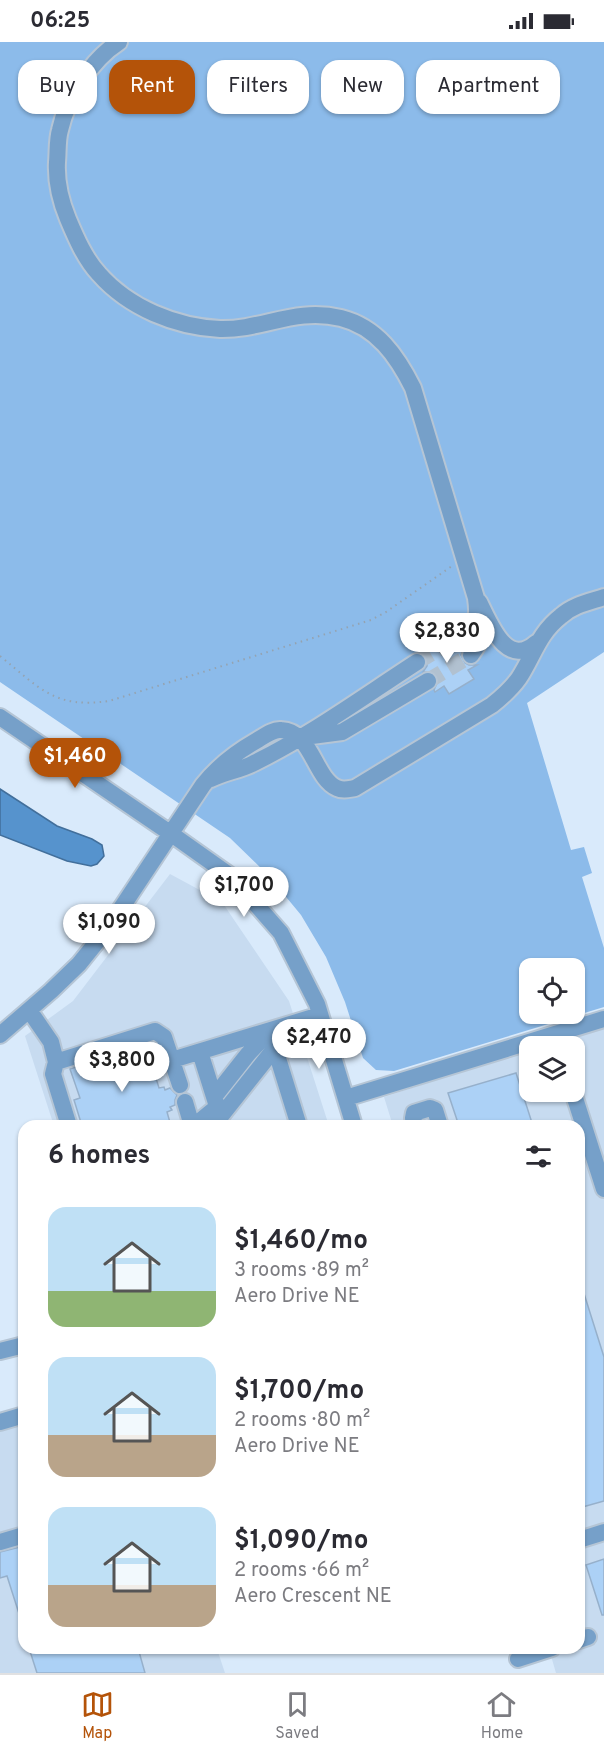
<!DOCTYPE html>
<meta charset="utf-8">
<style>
:root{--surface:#fff;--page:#f2f2f3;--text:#2b2b33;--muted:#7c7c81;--line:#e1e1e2;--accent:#b45309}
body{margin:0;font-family:Overpass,sans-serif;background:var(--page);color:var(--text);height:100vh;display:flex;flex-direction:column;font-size:22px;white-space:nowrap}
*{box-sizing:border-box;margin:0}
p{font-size:20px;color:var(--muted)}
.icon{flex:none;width:33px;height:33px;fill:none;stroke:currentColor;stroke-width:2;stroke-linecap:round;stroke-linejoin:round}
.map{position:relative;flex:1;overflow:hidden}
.panel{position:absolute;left:18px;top:1078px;width:567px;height:534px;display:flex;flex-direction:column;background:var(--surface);border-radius:18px;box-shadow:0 2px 4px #0004}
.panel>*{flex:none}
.top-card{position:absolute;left:18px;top:18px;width:568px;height:54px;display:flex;gap:12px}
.fabs{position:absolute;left:519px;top:916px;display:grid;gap:12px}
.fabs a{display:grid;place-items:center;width:66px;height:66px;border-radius:12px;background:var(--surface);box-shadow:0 2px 4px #0004;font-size:30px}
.price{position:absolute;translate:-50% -51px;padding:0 14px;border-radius:21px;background:#fff;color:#222;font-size:20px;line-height:39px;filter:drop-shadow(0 2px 3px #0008)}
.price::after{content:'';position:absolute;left:50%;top:36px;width:18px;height:14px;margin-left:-9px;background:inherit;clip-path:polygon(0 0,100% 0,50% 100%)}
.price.current{background:var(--accent);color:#fff}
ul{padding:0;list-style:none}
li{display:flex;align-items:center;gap:18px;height:150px;padding:0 30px}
li span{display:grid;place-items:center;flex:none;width:168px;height:120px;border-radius:18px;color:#555}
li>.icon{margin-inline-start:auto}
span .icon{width:72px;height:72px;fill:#fffc;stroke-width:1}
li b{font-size:26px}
h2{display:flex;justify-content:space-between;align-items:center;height:72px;padding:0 30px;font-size:26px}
.chip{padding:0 21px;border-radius:18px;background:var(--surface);box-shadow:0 2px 4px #0004;font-size:21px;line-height:54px}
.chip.current{background:var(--accent);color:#fff}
.status{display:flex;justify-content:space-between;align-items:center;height:42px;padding:0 30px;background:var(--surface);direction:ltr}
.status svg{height:16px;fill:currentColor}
.tabs{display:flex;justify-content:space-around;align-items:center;height:84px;border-top:2px solid var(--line);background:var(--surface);font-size:16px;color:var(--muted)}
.tabs a{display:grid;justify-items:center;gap:3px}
.tabs .current{color:var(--accent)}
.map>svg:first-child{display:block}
.built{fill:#c7dbf0}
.green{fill:#8cbbea;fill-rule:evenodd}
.water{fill:#5693cd;stroke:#426f9b;stroke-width:1.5}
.building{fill:#acd1f6;stroke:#96b0cb;stroke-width:1.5}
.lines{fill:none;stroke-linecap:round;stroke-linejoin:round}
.minor-tunnel{stroke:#b1c1d0;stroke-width:16;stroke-dasharray:16 8;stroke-linecap:butt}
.minor-casing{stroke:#b5c5d5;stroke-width:20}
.path{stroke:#94a3b1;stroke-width:2;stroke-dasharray:1.5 4.5;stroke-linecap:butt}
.minor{stroke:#76a0c9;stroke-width:16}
</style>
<div class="status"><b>06:25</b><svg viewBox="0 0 49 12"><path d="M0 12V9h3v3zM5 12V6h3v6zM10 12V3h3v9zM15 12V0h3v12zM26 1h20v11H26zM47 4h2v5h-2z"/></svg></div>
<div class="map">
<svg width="604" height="1631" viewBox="0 0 604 1631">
<rect width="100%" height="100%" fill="#d9eafb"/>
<path class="built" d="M170,832L222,860L289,959L329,1084H54L25,994L73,959Z
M604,984V1631H556L549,1607L579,1606V1084H393L384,1055L529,1008L530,1050H574V1005H539Z
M24,1381V1606L217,1607L225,1631H0V1389Z"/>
<path class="green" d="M0,0H604V610L527,661L571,808L584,805L592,831L582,835L604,906V965L394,1029L376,1028L363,1016L345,960L326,915L301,873L268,833L230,796L0,640ZM530,927H574V972H530Z"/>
<path class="water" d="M0,747L57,784L92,797L102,803L104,814L97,822L91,824L67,819L0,793Z"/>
<path class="building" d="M449,590V596L451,601L456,604L465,603L461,613L465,621L469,623H477L468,628L474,637L449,652L444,644L435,650L434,648L438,639L437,634L433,630H423L427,624V619L425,614L418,610Z
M134,1007L136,1015L148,1010L159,1046L164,1045L165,1048L170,1046L177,1053L175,1058V1063L170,1065L172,1068L167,1070L171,1084H82L74,1058L80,1056L70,1027Z
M516,1031L533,1084H459L448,1051Z
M579,1242H581L604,1315V1459L579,1466Z
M24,1504V1581H22L7,1534L0,1536V1510Z
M604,1517V1573H602L586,1523Z
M29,1606H138L145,1631H37Z"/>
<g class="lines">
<path class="minor-tunnel" d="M417,620L459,594
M428,639L471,613"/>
<g class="minor-casing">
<path id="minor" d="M119,0C91,18 67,56 60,88C57,98 58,110 57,120C56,138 61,160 68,177C76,196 85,217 99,232C129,266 176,285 220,287C263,288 295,265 341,276C377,285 397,314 413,346L476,556C479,578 477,580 459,594
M479,560C490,581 506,627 536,601
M471,613C483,597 483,591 478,572
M0,675L170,791L232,835L281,891L317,962L354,1084
M304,695L342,690L428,639
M211,737C224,730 241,728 254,721C311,693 363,655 417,620
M29,968L51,1000L56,1020
M0,993L51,949L79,922L108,886L203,743C218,724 235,711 256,699C263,695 273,687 281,688C312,689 314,736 337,746C343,749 349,747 355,746L492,663C502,655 512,646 519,636C534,613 538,592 561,574C573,563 589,560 604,555
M273,1000L299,1084
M200,1010L216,1061
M172,1018L320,973
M573,1050L604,1147
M214,1055L248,1012L269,990
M346,1056L604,977
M185,1060L192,1084
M221,1074L275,1006L326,990
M69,1084L53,1032L56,1020L155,989L164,995L180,1043
M194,1084L217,1065
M416,1084L413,1076L414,1071L430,1066L435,1068L440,1084
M0,1309L24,1303
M0,1380L24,1373
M579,1498L604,1490
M0,1500L24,1493
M579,1598L588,1595
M518,1617L552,1606"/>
</g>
<path class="path" d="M0,614C40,646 54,667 109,659L371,578L386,570L452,524"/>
<use href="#minor" class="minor"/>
</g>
</svg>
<div class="fabs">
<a><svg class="icon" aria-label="locate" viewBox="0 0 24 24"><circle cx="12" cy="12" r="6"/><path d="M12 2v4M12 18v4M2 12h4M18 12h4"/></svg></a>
<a><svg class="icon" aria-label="layers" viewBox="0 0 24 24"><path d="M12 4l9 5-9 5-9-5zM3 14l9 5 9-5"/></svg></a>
</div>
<b class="price" style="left:447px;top:622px">$2,830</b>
<b class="price current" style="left:75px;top:747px">$1,460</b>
<b class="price" style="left:244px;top:876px">$1,700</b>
<b class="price" style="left:109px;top:913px">$1,090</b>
<b class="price" style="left:319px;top:1028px">$2,470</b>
<b class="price" style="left:122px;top:1051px">$3,800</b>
<div class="top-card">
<a class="chip">Buy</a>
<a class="chip current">Rent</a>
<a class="chip">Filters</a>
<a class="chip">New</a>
<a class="chip">Apartment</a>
</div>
<section class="panel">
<h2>6 homes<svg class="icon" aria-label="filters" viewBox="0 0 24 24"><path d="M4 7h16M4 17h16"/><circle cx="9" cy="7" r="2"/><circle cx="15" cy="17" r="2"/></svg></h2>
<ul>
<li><span style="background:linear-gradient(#bfe0f5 70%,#8fb573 0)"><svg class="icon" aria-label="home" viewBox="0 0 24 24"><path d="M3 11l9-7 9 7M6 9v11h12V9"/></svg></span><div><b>$1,460/mo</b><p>3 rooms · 89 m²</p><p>Aero Drive NE</p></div></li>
<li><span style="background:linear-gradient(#bfe0f5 65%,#b9a48a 0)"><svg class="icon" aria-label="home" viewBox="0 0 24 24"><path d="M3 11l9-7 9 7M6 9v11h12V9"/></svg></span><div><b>$1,700/mo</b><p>2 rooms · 80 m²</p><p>Aero Drive NE</p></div></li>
<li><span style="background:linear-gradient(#bfe0f5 65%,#b9a48a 0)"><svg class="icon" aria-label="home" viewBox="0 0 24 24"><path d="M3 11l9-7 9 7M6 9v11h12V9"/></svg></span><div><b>$1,090/mo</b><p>2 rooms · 66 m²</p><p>Aero Crescent NE</p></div></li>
</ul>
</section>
</div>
<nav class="tabs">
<a class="current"><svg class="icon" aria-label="map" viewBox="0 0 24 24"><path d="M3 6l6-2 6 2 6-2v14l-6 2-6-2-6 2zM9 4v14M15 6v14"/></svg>Map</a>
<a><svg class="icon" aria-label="saved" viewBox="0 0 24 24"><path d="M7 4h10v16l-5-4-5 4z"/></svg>Saved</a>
<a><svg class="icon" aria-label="home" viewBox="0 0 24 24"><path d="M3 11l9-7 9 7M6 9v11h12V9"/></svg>Home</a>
</nav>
